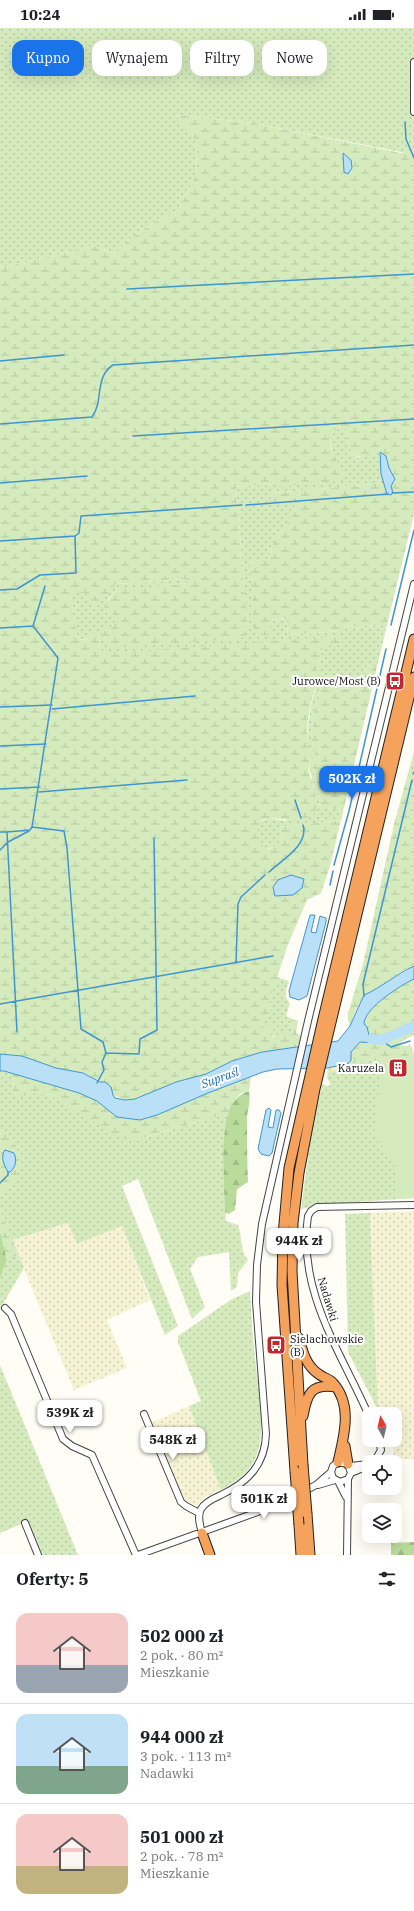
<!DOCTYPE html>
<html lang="pl">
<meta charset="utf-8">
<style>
:root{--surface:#fff;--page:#f2f2f2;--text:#202124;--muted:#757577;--line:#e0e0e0;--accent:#1a73e8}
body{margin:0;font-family:"IBM Plex Serif",serif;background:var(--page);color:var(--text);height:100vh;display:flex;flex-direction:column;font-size:15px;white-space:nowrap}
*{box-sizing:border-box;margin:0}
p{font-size:13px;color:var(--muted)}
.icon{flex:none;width:22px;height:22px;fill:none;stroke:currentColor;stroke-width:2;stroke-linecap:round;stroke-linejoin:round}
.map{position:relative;height:1527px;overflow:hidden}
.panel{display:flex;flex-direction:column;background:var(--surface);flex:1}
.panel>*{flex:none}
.banner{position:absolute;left:12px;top:12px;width:390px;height:36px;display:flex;gap:8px}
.needle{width:26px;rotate:352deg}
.buttons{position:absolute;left:362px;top:1379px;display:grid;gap:8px}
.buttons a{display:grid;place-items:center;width:40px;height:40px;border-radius:8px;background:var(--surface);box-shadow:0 4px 16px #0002;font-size:20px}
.price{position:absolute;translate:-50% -34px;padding:0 9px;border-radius:8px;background:#fff;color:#222;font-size:13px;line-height:26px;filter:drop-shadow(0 1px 2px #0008)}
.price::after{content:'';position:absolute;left:50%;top:24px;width:12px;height:9px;margin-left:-6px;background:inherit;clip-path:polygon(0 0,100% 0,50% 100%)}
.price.active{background:var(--accent);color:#fff}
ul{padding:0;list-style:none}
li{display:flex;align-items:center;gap:12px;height:100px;padding:0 16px}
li+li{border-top:1px solid var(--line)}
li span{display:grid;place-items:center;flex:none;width:112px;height:80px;border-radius:12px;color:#555}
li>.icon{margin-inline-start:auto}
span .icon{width:48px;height:48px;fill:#fffc;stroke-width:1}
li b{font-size:17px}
h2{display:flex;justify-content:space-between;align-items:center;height:48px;padding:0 16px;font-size:17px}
.chip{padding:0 14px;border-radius:12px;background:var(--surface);box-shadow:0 4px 16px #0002;font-size:14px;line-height:36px}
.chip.active{background:var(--accent);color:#fff}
.status{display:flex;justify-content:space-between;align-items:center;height:28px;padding:0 20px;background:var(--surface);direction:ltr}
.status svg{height:11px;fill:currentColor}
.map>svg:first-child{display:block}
.farmland{fill:url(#farmland-dots)}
.grass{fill:url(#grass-dots)}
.forest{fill:url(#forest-firs)}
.wetland{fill:url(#wetland-marsh)}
.sand{fill:url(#sand-dots)}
.park{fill:#d5ebbd}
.water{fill:#b9e0f7;stroke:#3f96cf}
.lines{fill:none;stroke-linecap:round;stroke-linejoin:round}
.stream{stroke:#3f96cf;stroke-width:1.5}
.river{stroke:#b9e0f7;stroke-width:10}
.minor-casing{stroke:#444;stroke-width:8}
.highway-casing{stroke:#222;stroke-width:11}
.minor{stroke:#fff;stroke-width:6}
.highway{stroke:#f5a25d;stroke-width:9}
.highway-bridge-casing{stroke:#222;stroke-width:11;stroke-linecap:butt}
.highway-bridge{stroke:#f5a25d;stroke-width:9}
.labels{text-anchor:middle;stroke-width:4;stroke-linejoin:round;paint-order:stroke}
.poi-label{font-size:11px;fill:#111;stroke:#fff;text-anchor:end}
.street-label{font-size:11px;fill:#111;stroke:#fff}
.water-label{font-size:12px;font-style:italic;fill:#1768a6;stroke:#fff}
</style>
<div class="status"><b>10:24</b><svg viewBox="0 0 49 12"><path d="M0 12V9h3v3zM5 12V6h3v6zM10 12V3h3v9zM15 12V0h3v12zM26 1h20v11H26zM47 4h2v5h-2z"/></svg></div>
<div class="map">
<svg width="414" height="1527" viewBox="0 0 414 1527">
<defs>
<pattern id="farmland-dots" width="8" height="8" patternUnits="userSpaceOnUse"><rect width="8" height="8" fill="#f6f3d4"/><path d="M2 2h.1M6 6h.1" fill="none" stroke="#d2cfb5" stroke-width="1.8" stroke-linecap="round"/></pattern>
<pattern id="grass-dots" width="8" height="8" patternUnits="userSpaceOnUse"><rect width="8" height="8" fill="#d5ebbd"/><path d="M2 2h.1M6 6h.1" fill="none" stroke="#b6c8a1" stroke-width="1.8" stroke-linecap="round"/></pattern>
<pattern id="forest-firs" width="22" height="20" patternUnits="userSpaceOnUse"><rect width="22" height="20" fill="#b9dc9c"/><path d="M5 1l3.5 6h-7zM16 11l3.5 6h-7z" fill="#9ebc85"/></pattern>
<pattern id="wetland-marsh" width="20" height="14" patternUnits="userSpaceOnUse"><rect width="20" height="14" fill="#d5ebbd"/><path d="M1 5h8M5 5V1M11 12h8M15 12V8" fill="none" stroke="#b6c8a1"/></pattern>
<pattern id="sand-dots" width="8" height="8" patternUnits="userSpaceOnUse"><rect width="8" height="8" fill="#fbeec1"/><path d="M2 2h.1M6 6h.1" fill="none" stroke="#d6cba5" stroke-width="1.8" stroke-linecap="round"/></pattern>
</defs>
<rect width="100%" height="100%" fill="#fffdf5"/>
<path class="farmland" d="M414,1183V1431H394L393,1412H395V1386H381L378,1382L370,1185Z
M68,1195L77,1216L122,1198L150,1272L107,1292L127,1340L74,1362L12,1212Z
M189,1378L221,1462L205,1469L196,1478L182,1470L151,1395Z"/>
<path class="grass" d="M0,0H414V130L411,123L406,125L253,95L176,87L194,109L197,124L196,147L178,182L153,195L131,210L115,225L93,218L0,240Z
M346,400L348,416L354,428L358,430L371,425H379L384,455L273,465L294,473L295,483L272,518L269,531L250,534L270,592L286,590L288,607L341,603V599L387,597L377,639L367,637C365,646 364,659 355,663L324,657L321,659L315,679L311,709L315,725L313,739L318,761L320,780L339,781L340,788H342L341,792L282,799L280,802L282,813L275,818L266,821C257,816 256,803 259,794L268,790L286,793L312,750L309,738L311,733L307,708L311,677L318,654L317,644L323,618L341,616L101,626L98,605C90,608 84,616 77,608L71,570L74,565H86L89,568L94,581L116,556L186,551L187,555L154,559H118L108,572L118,590L103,612L241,610L245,607L247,593L236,459L274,456V459L332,425L329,402Z
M277,949L289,953C286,962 283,968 290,975L286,988L292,991L290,997L292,1004L291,1007C285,1008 275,1011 271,1006C268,1003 267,1001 263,999V990L268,987L271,979L269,975Z
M414,1025V1170L327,1176L301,1181L311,1108L322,1056L327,1058L331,1057L327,1050L328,1040L349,1035L351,1032C362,1036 374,1030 382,1033L381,1039Z
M0,1043L11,1045L16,1067C23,1069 25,1066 32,1065C38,1064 43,1066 49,1067L136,1112L214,1089H228L223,1139L226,1193L238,1197C243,1211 239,1220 248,1232L238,1245L237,1259L231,1263L229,1224L198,1229L190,1241L205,1279L192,1291L138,1151L122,1158L178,1298L165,1307L122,1198L77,1216L68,1195L12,1212L0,1182V1166L11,1156L17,1145L2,1105L0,1106Z
M370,1185V1186L378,1382L348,1324L345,1186Z
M19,1227L24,1240L0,1281V1250L7,1232Z
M250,1263C251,1282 252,1300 254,1319C256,1348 267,1400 257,1426C251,1444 237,1453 221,1462L189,1378L201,1373L178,1314V1308L232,1271Z
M0,1337L78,1527H40L26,1494L0,1505Z"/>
<path class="forest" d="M246,1064H249C251,1072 248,1080 247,1089C247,1111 247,1132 248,1154L237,1161L235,1182L229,1186L225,1184C224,1152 220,1113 229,1081C231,1075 240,1066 246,1064Z
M0,1203L7,1232L0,1250Z
M414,1514V1527H391V1515Z"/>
<path class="wetland" d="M176,87L253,95L401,125L411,123L414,130V486L387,597L341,599V603L288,607L286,590L270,592L271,607H264L256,604L254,601L250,534L269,531L272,518L295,483L293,473L270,475L273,465L384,455L387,466L392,462L388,434L380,424L379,425C370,425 361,431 354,428L348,416L346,401L330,402L331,421L344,445L343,453L274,459V456L236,459L247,593L245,607L241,610L114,620C103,619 103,610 101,600H105L109,603L118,590L104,579L118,559H154L187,555L186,551L116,556L95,581C89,577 91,569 86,565H75L71,570L77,608C81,614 88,613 91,606L98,605L101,626L341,608L342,616L323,618L317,644L324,646L323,652C311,657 307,697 307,709C308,716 311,721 311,727C312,733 308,737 309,743C312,757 319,770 315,785C295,801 274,784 260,793C256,801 257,820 269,821L282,813L280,802L282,799L341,792L330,838L321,865L307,872L287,919L269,975L271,978L268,987L263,991V999L267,1001L270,997L274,1000L272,1008L275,1009L278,1002L291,1007L292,1004L290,997L292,991L298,993L296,1005L301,1008L298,1019L262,1024L232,1033L206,1046L176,1054L135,1071L125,1072L113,1067L111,1059L83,1045L56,1040L22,1028L0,1026V240L93,218L115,225L131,210L153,195L178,182L196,147L197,124L194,109Z
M367,637L377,639L342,788H340L339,781H322L320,780L318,761L313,739L315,725L311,709L315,679L321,659L325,657L355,663C364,659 365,646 367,637Z
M414,724V938L402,943L371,965L365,966L356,982L350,998L348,992V985L363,936L394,796Z
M414,951V1007L402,1013L400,1016L402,1018H407L410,1016L414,1025L381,1040L382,1034C374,1030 361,1036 351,1032V1024L360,1014L371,1009L369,1007L364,994C368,978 399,958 414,951Z
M11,1045L79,1065L97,1073L117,1089L140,1092L157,1087L208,1065L251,1048L249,1064C238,1062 229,1079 228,1089H214L136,1112L117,1108L49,1067C33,1063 33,1067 19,1069L16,1067Z
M7,1105C25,1124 23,1151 0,1166V1106Z
M0,1182L19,1227L7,1232L0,1203Z"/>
<path class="sand" d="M351,1032V1040L327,1044L328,1040L349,1035Z"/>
<path class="park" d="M414,1025V1170L397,1171L394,1134L374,1108L381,1040Z"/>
<path class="water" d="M343,125L351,132L352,140L348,146L344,144Z
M380,424L386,428L389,440L395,451L391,458L393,465L391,467L387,466L381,446Z
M291,847L304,851L302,860L293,867L275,868L273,859L278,852Z
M310,887H315L311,904L316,905L320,888L326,890V894L307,968L299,972L290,969L289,963Z
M414,938V951C401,957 364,980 364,996L367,999L369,1007L383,1010L384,1014C376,1014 368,1015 360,1014L351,1024V1032L349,1035L328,1040L277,1041L263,1044L208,1065L157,1087L140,1092L117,1089L97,1073L79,1065L4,1043H0V1026L22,1028L56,1040L83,1045L100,1054H105L111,1059L113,1067L115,1070L125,1072L135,1071L176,1054L206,1046L232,1033L262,1024L338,1013L350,998L364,967C381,960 396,946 414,938Z
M269,1080L271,1082L268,1099L273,1100L276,1082H279L281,1085L272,1125L269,1128L261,1126L258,1121L266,1082Z
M5,1122L14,1125C17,1132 16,1139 10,1144H8C4,1137 0,1129 5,1122Z"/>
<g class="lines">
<path class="stream" d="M405,94L406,111L414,130
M127,261L414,246
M0,333L64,327
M0,396L92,389C104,373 94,349 113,337L414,317
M133,408L414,391
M0,455L87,448
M392,465L414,464
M246,477L388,466
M0,513L75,508L79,505L81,488L242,477
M0,562L17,561L40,547L76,545L75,508
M391,597L414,502
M0,600L33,598L45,558
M0,679L52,677
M52,681L195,668
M0,718L46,716
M413,746L414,744
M0,761L40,759
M39,764L187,752
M295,772L301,790
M32,799L64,803L67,820L81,1001L103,1014L106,1025
M0,804H7
M0,822L8,814L29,803
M334,837L349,783L386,621
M269,844C282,832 309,817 303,797
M330,857L333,843
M236,934L238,876L241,869L265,847
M364,968L363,956L412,752
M0,976L273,928
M17,1004L7,804L30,802L32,799L58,630L33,598
M384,1014L391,1019L410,1013
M97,1055L104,1042L102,1034L106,1025L139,1026L140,1011L157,1002L154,810
M0,1155L8,1147V1144"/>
<path class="river" d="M371,1011L382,1012L414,998"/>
<g class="minor-casing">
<path id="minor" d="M414,34V84
M5,1280L11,1286L63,1411L72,1418L92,1427L136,1527
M144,1386L181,1474L186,1478L199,1485
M369,1388C341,1324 297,1263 308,1188L311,1183L317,1179L414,1177
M374,1434L381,1422L379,1412
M350,1438L369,1436
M351,1445L368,1438
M338,1453L346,1469
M318,1457L335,1452
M25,1495L38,1527
M202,1505C200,1498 197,1488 201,1481C205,1474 214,1470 221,1467C248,1454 265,1437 266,1406L256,1274L257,1237L262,1196L308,993L414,556
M138,1527L280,1476L316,1457L331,1444L333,1438L338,1434L348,1436L351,1445L348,1451L340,1454L333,1450L331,1444
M347,1527L348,1451"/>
</g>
<g class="highway-casing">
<path id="highway" d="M299,1310C303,1325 306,1338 320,1347C324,1350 330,1351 333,1355C353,1377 344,1408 338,1434
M303,1388C307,1366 311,1355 336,1359
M345,1418L348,1436
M303,1437L292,1243L293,1195L299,1145L315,1061L414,649
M295,1443L282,1257L283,1207L289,1140L323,991L414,611
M307,1486L310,1527
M299,1497L301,1527
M202,1505L210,1527"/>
</g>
<use href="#minor" class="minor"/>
<use href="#highway" class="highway"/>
<g class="highway-bridge-casing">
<path id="highway-bridge" d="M303,1437L307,1486
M295,1443L299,1497"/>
</g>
<use href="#highway-bridge" class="highway-bridge"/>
</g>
<defs>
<g id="bus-square" transform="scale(1)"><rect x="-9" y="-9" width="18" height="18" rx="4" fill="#c4262e" stroke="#fff"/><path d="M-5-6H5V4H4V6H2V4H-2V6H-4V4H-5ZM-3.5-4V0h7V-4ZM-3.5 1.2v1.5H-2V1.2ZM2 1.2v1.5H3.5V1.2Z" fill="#fff"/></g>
<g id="building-square" transform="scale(1)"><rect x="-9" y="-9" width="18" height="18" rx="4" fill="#c4262e" stroke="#fff"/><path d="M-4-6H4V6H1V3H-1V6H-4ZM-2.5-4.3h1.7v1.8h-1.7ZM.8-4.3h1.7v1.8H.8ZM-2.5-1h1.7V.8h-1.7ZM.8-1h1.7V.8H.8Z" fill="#fff"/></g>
</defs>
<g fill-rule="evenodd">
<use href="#bus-square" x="395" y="653"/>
<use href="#building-square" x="398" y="1040"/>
<use href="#bus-square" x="276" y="1317"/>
</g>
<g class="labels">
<g class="poi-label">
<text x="381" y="657">Jurowce/Most (B)</text>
<text x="384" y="1044">Karuzela</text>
<text x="290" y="1315" text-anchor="start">Sielachowskie<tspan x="290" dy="13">(B)</tspan></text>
</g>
<g class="street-label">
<text transform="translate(328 1271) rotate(73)" y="4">Nadawki</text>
</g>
<g class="water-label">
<text transform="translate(220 1050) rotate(-20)" y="4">Supraśl</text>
</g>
</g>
</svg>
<div class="buttons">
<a><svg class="needle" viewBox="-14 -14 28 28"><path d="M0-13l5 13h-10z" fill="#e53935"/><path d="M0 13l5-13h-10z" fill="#757577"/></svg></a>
<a><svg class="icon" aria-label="locate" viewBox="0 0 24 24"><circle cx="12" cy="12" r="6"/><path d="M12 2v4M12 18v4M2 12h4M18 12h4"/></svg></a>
<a><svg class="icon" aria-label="layers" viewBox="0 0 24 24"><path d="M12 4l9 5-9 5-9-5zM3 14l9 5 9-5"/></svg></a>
</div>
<b class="price active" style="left:352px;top:772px">502K zł</b>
<b class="price" style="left:299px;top:1234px">944K zł</b>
<b class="price" style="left:70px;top:1406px">539K zł</b>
<b class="price" style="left:173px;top:1433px">548K zł</b>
<b class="price" style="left:264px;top:1492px">501K zł</b>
<div class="banner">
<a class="chip active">Kupno</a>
<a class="chip">Wynajem</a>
<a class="chip">Filtry</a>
<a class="chip">Nowe</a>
</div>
</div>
<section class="panel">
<h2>Oferty: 5<svg class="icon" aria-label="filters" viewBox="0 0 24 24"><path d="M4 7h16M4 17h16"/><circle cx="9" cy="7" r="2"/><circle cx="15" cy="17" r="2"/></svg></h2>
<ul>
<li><span style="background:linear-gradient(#f6c9c9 65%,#9aa5b1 0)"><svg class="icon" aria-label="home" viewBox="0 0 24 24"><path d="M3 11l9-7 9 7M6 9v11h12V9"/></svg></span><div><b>502 000 zł</b><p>2 pok. · 80 m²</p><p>Mieszkanie</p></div></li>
<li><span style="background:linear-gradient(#bfe0f5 65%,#7fa58c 0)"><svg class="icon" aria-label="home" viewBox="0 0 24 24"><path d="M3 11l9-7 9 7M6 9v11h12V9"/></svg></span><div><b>944 000 zł</b><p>3 pok. · 113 m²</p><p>Nadawki</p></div></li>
<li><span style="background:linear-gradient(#f6c9c9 65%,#c2b280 0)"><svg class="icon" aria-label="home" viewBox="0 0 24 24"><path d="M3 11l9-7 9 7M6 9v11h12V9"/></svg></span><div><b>501 000 zł</b><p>2 pok. · 78 m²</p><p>Mieszkanie</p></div></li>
</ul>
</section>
